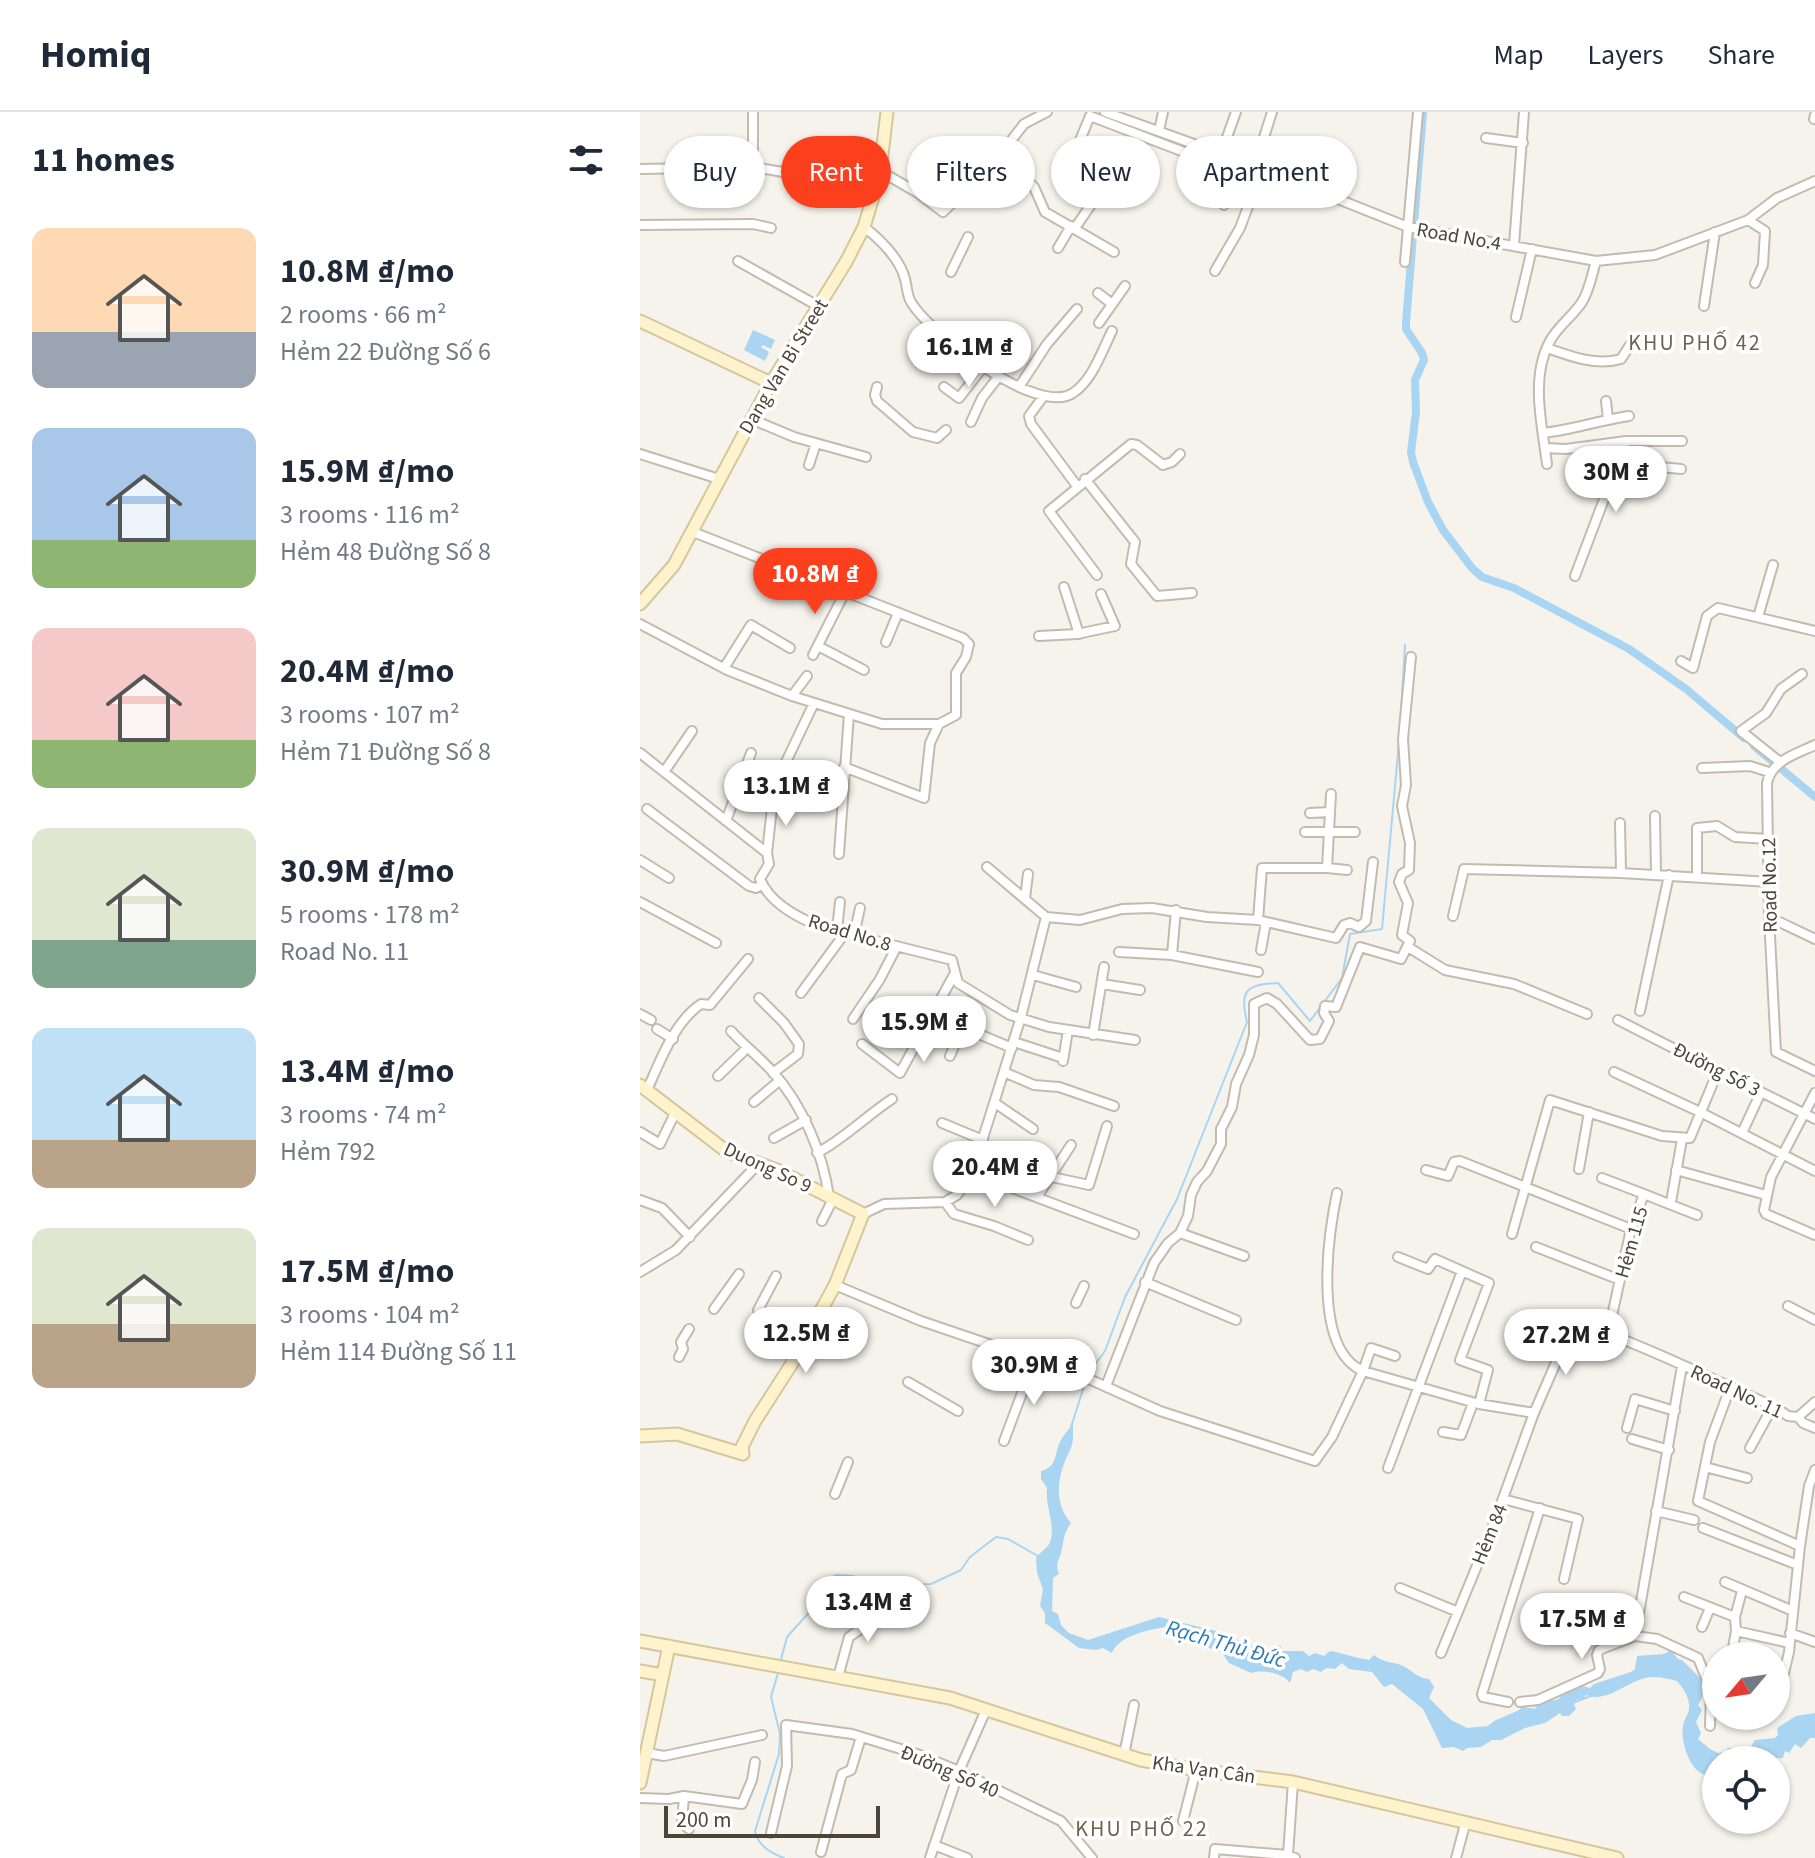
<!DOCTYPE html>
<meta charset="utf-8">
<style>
:root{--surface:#fff;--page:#f6f6f7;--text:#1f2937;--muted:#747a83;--line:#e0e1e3;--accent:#fc3f1d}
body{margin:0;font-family:"Source Sans 3",sans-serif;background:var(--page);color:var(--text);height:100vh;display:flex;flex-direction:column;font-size:30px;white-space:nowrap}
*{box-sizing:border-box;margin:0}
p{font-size:26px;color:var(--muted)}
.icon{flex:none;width:44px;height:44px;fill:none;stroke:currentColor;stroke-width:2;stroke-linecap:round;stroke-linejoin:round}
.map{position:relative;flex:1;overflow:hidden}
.panel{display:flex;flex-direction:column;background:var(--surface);width:640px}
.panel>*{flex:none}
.banner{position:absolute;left:24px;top:24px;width:760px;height:72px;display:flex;gap:16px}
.needle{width:52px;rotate:241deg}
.tools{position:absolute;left:1062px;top:1530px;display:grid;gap:16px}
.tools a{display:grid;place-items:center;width:88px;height:88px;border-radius:50%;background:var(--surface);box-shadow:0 2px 6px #0004;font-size:40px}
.scale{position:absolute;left:24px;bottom:20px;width:216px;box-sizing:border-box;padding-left:8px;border:4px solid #4b4439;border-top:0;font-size:22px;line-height:28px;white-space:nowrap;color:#4b4439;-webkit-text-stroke:6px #fff;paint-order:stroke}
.price{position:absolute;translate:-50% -68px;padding:0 18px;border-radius:28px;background:#fff;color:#222;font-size:26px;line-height:52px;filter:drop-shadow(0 2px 4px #0008)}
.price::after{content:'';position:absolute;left:50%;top:48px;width:24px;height:18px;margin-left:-12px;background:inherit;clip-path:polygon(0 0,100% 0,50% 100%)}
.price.current{background:var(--accent);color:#fff}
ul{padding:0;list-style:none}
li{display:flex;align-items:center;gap:24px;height:200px;padding:0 32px}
li span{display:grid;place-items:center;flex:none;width:224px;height:160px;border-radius:16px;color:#555}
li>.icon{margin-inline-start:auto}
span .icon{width:96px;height:96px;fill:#fffc;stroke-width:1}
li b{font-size:34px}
h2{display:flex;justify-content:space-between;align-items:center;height:96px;padding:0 32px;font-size:34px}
.chip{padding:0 28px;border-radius:36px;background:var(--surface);box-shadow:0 2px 6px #0004;font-size:28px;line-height:72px}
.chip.current{background:var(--accent);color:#fff}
header{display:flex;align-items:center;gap:48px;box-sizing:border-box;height:112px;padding:0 40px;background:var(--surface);border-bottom:2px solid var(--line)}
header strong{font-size:38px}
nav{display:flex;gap:44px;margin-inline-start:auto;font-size:28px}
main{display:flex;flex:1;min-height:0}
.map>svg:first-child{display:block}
.water{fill:#a9d4f2}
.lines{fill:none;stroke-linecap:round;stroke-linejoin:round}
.stream{stroke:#a9d4f2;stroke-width:2}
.canal{stroke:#a9d4f2;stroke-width:8}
.street-casing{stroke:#c2bbae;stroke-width:12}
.secondary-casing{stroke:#d6c79b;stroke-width:15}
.street{stroke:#fff;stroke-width:8}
.secondary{stroke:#fff3cd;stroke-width:11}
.labels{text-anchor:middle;stroke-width:7;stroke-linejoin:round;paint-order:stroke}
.street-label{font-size:20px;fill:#4b4439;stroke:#fff}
.neighbourhood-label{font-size:22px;letter-spacing:2px;fill:#6e6250;stroke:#fff}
.water-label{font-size:22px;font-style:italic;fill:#2e7ab2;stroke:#fff}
</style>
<header>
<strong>Homiq</strong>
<nav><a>Map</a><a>Layers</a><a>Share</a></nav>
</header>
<main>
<section class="panel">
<h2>11 homes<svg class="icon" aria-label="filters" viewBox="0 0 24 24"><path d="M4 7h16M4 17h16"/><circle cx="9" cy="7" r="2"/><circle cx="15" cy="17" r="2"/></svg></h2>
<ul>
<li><span style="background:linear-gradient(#ffd9b3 65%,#9aa5b1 0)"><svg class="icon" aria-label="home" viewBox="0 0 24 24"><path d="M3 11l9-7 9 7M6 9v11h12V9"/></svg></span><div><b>10.8M ₫/mo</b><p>2 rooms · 66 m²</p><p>Hẻm 22 Đường Số 6</p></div></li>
<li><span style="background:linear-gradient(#a9c7e8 70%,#8fb573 0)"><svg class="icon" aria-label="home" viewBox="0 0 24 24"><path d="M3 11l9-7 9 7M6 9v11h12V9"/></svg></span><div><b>15.9M ₫/mo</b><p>3 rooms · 116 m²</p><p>Hẻm 48 Đường Số 8</p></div></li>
<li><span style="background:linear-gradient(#f6c9c9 70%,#8fb573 0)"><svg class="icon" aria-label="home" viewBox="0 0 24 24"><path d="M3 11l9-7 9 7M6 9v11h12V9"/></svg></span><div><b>20.4M ₫/mo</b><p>3 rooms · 107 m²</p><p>Hẻm 71 Đường Số 8</p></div></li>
<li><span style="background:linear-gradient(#dfe7d0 70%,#7fa58c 0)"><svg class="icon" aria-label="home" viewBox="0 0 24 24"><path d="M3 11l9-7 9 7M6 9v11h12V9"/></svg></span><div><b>30.9M ₫/mo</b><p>5 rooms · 178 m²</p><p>Road No. 11</p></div></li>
<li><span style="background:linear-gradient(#bfe0f5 70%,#b9a48a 0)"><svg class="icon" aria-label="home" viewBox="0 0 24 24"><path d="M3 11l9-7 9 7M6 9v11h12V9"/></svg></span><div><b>13.4M ₫/mo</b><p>3 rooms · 74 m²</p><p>Hẻm 792</p></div></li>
<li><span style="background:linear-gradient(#dfe7d0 60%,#b9a48a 0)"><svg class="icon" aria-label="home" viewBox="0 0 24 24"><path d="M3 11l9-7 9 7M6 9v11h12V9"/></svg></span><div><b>17.5M ₫/mo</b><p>3 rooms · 104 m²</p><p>Hẻm 114 Đường Số 11</p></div></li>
</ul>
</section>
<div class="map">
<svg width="1175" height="1746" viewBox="0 0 1175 1746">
<rect width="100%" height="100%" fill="#f6f3ec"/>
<path class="water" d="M113,218L135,228L131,237L123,233L121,235L129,240L125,249L104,238Z
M433,1312C433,1320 434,1331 430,1338C418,1362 412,1389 431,1411C424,1422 424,1425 422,1437C420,1449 414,1450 419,1462L413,1466L412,1499L418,1502L421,1513L429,1521L448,1528L519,1505L576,1519L586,1524L593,1523L595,1527L606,1530L618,1538L630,1540L640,1533L642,1539H663L669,1544L675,1541L684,1544L690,1539C703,1541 715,1546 729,1548L734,1543C747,1553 755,1549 765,1555C774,1560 777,1566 789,1567L794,1575L789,1586L811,1608L827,1616L848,1614C858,1604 872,1604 883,1595L896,1597L895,1594C903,1586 910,1590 919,1587C924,1575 938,1571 950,1576L954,1572L991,1560L995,1557L997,1544L1024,1542L1031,1538L1038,1547L1042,1548L1063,1569L1065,1580L1058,1593L1062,1598L1056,1610L1061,1621L1058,1627L1070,1637L1078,1641L1086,1640L1088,1636L1096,1637L1098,1642L1106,1643L1115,1628L1135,1626L1138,1623L1137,1616L1156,1604L1175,1601V1626H1170L1161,1636L1155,1632L1149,1641L1145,1639L1143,1646L1076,1648V1666C1071,1664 1062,1663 1058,1659C1047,1650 1039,1623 1044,1610C1046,1604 1050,1600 1049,1592C1048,1583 1043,1576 1037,1569C1029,1567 1021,1565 1012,1565C989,1566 969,1592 946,1583L942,1589L937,1587L934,1593L936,1597L929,1604H922L920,1601L905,1611L885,1616L861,1628H852L841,1635L827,1636L823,1639L814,1635L802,1636L783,1597L752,1572L744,1575L732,1560L709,1557L702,1551L695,1557L686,1556L681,1560L673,1557L667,1560L661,1557L653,1560L650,1571C643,1561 622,1557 611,1561L589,1551L583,1542L563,1533L550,1529L540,1530L536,1522L525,1515C509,1518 479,1523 472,1541L463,1536L456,1538L439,1536L405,1511V1501L400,1494L403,1477L397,1461L396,1446C400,1440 408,1436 410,1430C416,1413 405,1395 407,1376L401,1367V1359C418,1355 414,1341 421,1328C424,1322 429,1317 433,1312Z"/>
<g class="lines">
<path class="stream" d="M760,616L765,533
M448,1262L465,1239L485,1185L537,1087L607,910C599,879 606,872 638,871L670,909L702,866L710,822L742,817L759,630
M431,1315L446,1268
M140,1551L147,1525L173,1496L184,1470L196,1463L213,1464L232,1474L291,1472L321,1458L330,1445L356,1425L368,1427L398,1444
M138,1561L131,1585L140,1622L139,1642L115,1719C118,1734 131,1741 144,1746
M935,1590L951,1584"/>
<path class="canal" d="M783,0L766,211V217L782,241L784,248L775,268L776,300L771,340L773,350L788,390L803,418L832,456L842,465L874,476L989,537L1046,577L1104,626
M1114,634L1175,685"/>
<g class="street-casing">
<path id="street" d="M465,0L615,54L768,115L956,149L1015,143L1108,108L1137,86L1175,69
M1174,7L1175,3
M519,19L523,0
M846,26L883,31
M438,33L450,4L583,55L575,78
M581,42L596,0
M360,43L394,75L405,100L474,140
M615,54L632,0
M113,55V0
M0,57L113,55L155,62L187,78L233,85
M240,59L278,81L303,100L353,52L384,12L407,0
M584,93L600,49
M1108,108L1125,119L1123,153L1115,171
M0,113L113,112L131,116
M224,115C240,127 260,147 265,167C267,174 267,184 271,190C290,222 398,305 433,281C452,269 462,239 472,219
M435,116L459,81
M874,133L884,0
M418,136L431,114
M98,149L178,194
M765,150L778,0
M575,159L600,116L622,57
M311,160L328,125
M458,181L472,192
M1064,194L1075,120
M876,205L892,137
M459,211L485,174
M907,236C932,245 956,254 981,247L990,233
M237,275L235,283L237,289L273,320L297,326L306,318
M304,275L319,286L343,255
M379,275L407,232L437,197
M403,285L389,304L391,312L437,374
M966,289L968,307
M111,307L154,325L226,345
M331,310L342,286L359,264
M903,321C932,318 960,308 989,304
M905,336L926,337L986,329H1042
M0,342L79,367
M979,351L1041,357
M907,352C902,313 890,265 910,229C918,214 933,204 942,190C950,177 952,162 956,149
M169,353L176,331
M445,367L495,430L491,452L517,484L552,481
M457,463L409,399L491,332L497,333L523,353L532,350L540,342
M935,464L986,329
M424,475L439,522
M1118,505L1133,453
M0,512L87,558L152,584L242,612H299L316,603V561L326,545L329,532L323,526L53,420
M399,524L437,522L475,514L461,482
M246,530L258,501
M178,534L224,558
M173,543L205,480
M1041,549L1053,556L1067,504L1078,496L1175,519
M84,556L111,513L150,536
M152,584L167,564
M1175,633C1156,642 1132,648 1127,671L1129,805L1136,940L1175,959
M0,641L127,741L129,752L120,767C130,792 160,807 184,816L312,848L318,871L370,903L409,915L495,928
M1140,650L1101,619L1126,601L1141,577L1162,562
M144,654L174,591
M204,655L284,686L290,631L299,612
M1062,656L1110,654L1129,660
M24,660L52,619
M691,682L687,756L707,758
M7,697L109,774L116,776L122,773
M670,701L690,700
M1015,704L1016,763
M86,709L111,641
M980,711L981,761
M665,720H715
M127,741L133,687
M199,742L209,602
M0,748L29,766
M347,755L406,805
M1057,765V716L1077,714L1095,725L1129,727
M385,786L388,762
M0,790L76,831
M813,804L824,757L981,761L1130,770
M406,805L440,808L482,797L512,796L567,805L618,808L696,826L704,813L710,811L719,815L726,809L733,750
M1129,805L1175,827
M618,808L622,756H687
M197,818L200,790
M214,823L220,796
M768,835L805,858L874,872L947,902
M621,838L626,810
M479,840L532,843L618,860
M532,843L536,798
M393,863L436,875
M462,872L500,878
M161,881L205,821
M119,886L144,911L159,932L158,942L133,961
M1000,899L1029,763
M0,902L11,908
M213,907L240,867L257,834
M978,908L1078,959L1098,965L1121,980L1175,1007
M315,912L372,936
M17,917L33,927
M91,919C104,933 119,945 132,959C162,992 183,1041 189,1085
M453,923L464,855
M374,930L423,946
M222,932L260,961L315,861
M310,944L322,915
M423,949L428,918
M364,960L394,973L419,975L474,994
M974,960L1060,1000L1175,1059
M78,964L107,936
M8,976C20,949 35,909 61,892L70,893L108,847
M1175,981L1131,1065L1124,1098L1126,1102L1175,1123
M114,990L139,969
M355,991L393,1017
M302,1011L343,1028
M0,1020L20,1032L36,999
M1102,1021L1121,980
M134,1026L166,1008
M177,1041C204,1027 226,1004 252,987
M939,1057L949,1000
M786,1058L808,1064L814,1050L820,1049L991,1117
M1036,1058L1126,1083
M332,1061L494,1122
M412,1065L449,1073L467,1014
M962,1066L1004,1082L991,1117L968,1222
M697,1081C688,1124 672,1237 723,1259L731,1236L755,1244
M1004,1082L1029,1092L1031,1090L1042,1027
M397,1085L431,1033
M0,1088L22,1096L50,1125
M305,1090L314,1102L354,1114L388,1128
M1029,1092L1057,1103
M223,1102L244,1092L305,1090L317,1083L332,1061L381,905L406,805
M182,1109L193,1087
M540,1121L604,1144
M872,1122L910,988L1022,1024L1050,1026L1078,959
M896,1135L980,1168
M758,1145L788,1157L795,1147L849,1171L820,1248L848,1258L839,1292
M0,1160L36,1138L119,1051
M505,1170L596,1208
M195,1173L281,1209L440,1263L520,1299L675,1349L692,1325L723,1259L839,1292L894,1301
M436,1191L444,1174
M1148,1194L1175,1208
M74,1197L99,1162
M118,1198L136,1164
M39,1245L43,1237L41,1230L49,1217
M268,1270L318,1299
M466,1274L514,1151L528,1131L540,1121L548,1104L551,1083L557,1070L567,1059L581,1032V1017L592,995L596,972L609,943L614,923V892L627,886L637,892L670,928L680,927L689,909L684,901L685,894L696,895L720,835L761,847L770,829L762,823L768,791L759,770L762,762L769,758L770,731L762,694L766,673L763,627L771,545
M1090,1276L1070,1330L1058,1389L1160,1434
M1158,1305L1163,1311L1175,1316
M987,1316L995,1287L1035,1299
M803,1320L821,1323L833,1291
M992,1327L1029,1338
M364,1329L394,1249
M1110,1336L1133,1294
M1065,1355L1107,1366
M748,1356L822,1159
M195,1382L208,1350
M863,1387L938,1407L924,1467
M1016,1399L1054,1408
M1063,1416L1158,1453
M1085,1470L1153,1499
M760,1476L818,1500
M1102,1479L1095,1505L1096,1519L1149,1531
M1044,1485L1095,1505
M1062,1515L1070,1496
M1150,1521L1175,1530
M995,1524L1042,1254
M801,1541L850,1422L894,1301L927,1225L935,1215C962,1211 1098,1280 1133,1294L1148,1304L1158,1305L1175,1290
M1092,1541L1096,1519
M198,1565L209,1525L222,1516L228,1492
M868,1590L843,1585L842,1582L900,1396
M880,1590L898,1588L958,1561L960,1557L957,1543L959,1538L995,1524L1017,1527L1058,1546L1071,1578L1070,1614
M1137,1591L1149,1540L1160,1434L1169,1374L1175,1358
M7,1641L24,1644L122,1623
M484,1643L494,1593
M653,1670L648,1743L655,1746
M44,1684L42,1711L49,1717
M0,1686L29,1687L44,1684L102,1692L112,1668L115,1650
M543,1709L556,1658
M131,1721L147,1654L146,1613L212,1622L280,1643L319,1659L421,1709L452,1746
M294,1733L327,1746
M181,1740L202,1662L211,1658L221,1625
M290,1746L319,1659L346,1598
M574,1746L575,1737L648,1743
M816,1746L826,1709"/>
</g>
<g class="secondary-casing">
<path id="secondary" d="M0,209L131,271
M0,492L34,453L131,271L206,150L224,115L233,85L240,59L247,0
M0,973L86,1039L137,1058L223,1102L195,1173L151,1253L115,1309L102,1335L103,1342L37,1322L0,1324
M0,1529L310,1586L501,1648L556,1658L653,1670L977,1746
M0,1559L23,1563
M0,1671L29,1534"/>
</g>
<use href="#street" class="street"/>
<use href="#secondary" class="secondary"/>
</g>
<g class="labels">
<g class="street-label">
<text transform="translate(819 124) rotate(10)" y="7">Road No.4</text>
<text transform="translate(143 254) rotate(-59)" y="7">Dang Van Bi Street</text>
<text transform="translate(1129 773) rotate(-91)" y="7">Road No.12</text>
<text transform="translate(210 820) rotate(17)" y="7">Road No.8</text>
<text transform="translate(1077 957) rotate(27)" y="7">Đường Số 3</text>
<text transform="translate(128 1055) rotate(25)" y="7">Duong So 9</text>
<text transform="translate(991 1130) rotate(-74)" y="7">Hẻm 115</text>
<text transform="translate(1097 1279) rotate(25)" y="7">Road No. 11</text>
<text transform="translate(849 1422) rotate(-68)" y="7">Hẻm 84</text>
<text transform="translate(564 1657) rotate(8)" y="7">Kha Vạn Cân</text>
<text transform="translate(310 1659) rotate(23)" y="7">Đường Số 40</text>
</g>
<g class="neighbourhood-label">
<text x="1055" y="238">KHU PHỐ 42</text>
<text x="502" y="1724">KHU PHỐ 22</text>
</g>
<g class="water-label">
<text transform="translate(586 1531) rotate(16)" y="8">Rạch Thủ Đức</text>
</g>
</g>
</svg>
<div class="tools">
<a><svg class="needle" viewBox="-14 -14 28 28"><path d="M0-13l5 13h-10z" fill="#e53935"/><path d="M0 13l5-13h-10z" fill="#747a83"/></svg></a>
<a><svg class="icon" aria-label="locate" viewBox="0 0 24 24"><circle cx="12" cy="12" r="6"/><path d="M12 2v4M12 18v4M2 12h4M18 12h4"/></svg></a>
</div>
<div class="scale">200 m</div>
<b class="price" style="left:329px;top:277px">16.1M ₫</b>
<b class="price" style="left:976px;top:402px">30M ₫</b>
<b class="price current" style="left:175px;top:504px">10.8M ₫</b>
<b class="price" style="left:146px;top:716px">13.1M ₫</b>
<b class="price" style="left:284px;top:952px">15.9M ₫</b>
<b class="price" style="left:355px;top:1097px">20.4M ₫</b>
<b class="price" style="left:166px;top:1263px">12.5M ₫</b>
<b class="price" style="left:926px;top:1265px">27.2M ₫</b>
<b class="price" style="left:394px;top:1295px">30.9M ₫</b>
<b class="price" style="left:228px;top:1532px">13.4M ₫</b>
<b class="price" style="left:942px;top:1549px">17.5M ₫</b>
<div class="banner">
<a class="chip">Buy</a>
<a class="chip current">Rent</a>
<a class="chip">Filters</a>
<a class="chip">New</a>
<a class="chip">Apartment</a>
</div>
</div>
</main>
